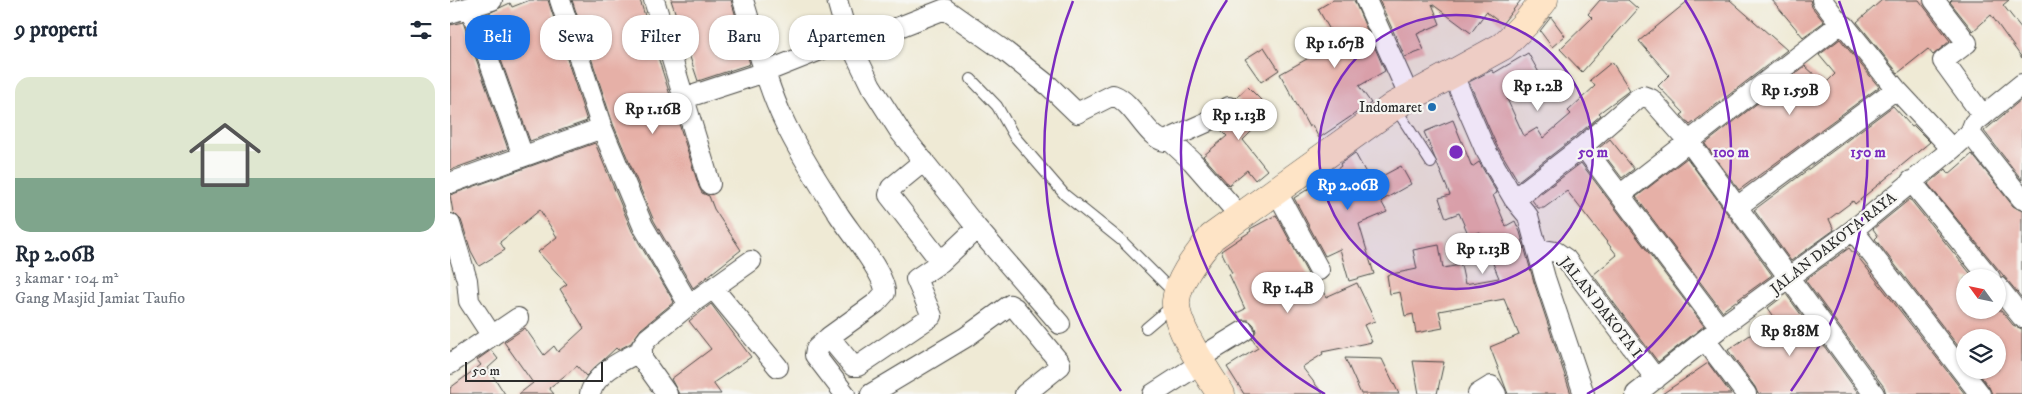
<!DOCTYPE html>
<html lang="id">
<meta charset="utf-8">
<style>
:root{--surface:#fff;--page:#f6f6f7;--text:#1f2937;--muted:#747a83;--accent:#1a73e8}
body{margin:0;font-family:"IM FELL DW Pica",serif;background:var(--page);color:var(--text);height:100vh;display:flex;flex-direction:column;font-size:19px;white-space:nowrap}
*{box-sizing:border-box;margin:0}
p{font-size:16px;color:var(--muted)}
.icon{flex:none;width:28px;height:28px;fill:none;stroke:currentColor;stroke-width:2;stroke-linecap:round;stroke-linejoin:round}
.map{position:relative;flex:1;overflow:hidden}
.panel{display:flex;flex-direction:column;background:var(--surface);width:450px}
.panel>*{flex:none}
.banner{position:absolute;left:15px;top:15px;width:475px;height:45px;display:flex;gap:10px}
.needle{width:32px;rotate:303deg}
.controls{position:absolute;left:1506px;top:269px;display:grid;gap:10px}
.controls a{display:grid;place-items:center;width:50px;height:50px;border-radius:50%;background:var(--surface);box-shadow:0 1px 4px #0004;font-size:25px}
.scale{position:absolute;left:15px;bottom:12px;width:138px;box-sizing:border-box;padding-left:5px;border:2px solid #2b2b2b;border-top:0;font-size:14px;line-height:18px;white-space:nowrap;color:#2b2b2b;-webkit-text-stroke:4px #f6f6f2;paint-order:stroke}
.price{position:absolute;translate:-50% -42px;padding:0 11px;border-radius:18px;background:#fff;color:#222;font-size:16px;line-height:32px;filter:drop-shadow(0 1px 2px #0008)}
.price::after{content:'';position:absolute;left:50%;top:30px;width:15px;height:11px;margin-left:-8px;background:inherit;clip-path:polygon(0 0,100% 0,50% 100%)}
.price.on{background:var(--accent);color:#fff}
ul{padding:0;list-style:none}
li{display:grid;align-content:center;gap:10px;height:265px;padding:0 15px}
li span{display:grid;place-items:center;height:155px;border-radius:15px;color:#555}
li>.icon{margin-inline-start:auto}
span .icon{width:90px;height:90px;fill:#fffc;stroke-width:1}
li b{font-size:21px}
h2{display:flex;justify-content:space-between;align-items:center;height:60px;padding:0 15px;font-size:21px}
.pill{padding:0 18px;border-radius:20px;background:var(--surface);box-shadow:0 1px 4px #0004;font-size:18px;line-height:45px}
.pill.on{background:var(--accent);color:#fff}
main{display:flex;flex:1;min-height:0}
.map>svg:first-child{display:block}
.building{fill:#e6b0a7}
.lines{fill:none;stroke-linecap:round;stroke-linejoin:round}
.lane-casing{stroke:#484844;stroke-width:12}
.street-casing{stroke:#484844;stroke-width:22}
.secondary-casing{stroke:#484844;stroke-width:29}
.lane{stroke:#fff;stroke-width:10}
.street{stroke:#fff;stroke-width:20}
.secondary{stroke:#fee4c6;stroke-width:28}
.ring{fill:none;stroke:#7b2cbf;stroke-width:2.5}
.poi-dot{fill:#1f6fb2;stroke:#f6f6f2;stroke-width:2}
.labels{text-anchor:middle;stroke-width:4.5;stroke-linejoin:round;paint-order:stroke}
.poi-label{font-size:15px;fill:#2b2b2b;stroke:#f6f6f2;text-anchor:end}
.street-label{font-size:15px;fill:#2b2b2b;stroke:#f6f6f2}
.centre{fill:#7b2cbf;stroke:#f6f6f2;stroke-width:2.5}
.ring-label{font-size:15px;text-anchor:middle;font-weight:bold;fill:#7b2cbf;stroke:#f6f6f2;stroke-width:4.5;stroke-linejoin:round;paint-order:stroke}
</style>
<main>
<section class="panel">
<h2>9 properti<svg class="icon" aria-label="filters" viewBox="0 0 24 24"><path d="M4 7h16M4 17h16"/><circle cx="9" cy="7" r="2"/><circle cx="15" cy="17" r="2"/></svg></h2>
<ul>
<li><span style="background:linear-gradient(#dfe7d0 65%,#7fa58c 0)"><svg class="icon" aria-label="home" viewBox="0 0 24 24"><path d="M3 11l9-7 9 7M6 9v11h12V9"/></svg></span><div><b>Rp 2.06B</b><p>3 kamar · 104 m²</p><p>Gang Masjid Jamiat Taufio</p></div></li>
</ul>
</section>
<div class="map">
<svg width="1572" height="394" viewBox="0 0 1572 394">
<rect width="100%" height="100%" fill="#f6f6f2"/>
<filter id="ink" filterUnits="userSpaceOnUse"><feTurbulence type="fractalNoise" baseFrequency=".02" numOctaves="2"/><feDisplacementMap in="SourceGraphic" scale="10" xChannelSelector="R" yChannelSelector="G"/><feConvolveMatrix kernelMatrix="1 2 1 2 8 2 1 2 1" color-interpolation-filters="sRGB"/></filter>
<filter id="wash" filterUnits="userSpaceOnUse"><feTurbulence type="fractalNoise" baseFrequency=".0096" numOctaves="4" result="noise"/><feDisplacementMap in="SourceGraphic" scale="20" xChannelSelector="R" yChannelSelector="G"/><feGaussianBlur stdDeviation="1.12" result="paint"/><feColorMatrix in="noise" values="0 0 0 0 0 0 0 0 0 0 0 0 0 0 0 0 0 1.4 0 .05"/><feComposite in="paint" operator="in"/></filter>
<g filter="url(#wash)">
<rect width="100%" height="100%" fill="#efead5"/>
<g id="blocks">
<path class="building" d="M80,0H98L137,121L80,141L35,15L60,3L62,7Z
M122,0H190L249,187L252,193L259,196L264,209L291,250L243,288L204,221L163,124Z
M221,0H281L300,64L248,81Z
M883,0H904L935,71L909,86L921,103L869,138L862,125L859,127L830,74L864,55L857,41L880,30L868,9Z
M929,0H1071L1052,24L1036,12L1021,33L982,4L990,24L967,34L974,50L955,57Z
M1150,0H1178L1188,9L1132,72L1110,49L1142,18L1138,14Z
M1239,0H1280L1337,50L1240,125L1231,115L1234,113L1208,86L1219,75L1189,41Z
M1322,0H1360L1362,7L1374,22L1353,37Z
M1432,0H1469L1500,41L1483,55L1478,49L1448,73L1407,22Z
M1502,0H1559L1553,5L1572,29V58L1541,15L1523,31L1500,2Z
M1101,17L1115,36L1102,47L1090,31Z
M13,22L58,149L0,170V25Z
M1390,39L1429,87L1289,190L1255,144L1355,66L1375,84L1385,74L1369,55Z
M814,47L829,70L811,82L795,59Z
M1078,53L1092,78L1057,99L1074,136L1087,128L1093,138L1121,114L1118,111L1145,86L1140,80L1162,62L1180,90L1149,113L1151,115L1125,137L1068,181L1046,144L1019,82L1042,70L1044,73Z
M798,87L822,111L793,140L817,170L805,180L797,170L779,185L753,156L777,136L769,128L789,113L791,106L786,98Z
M1572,99V180L1534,131Z
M1443,106L1462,127L1464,126L1480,142L1405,204L1403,201L1379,219L1384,230L1341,261L1304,210Z
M1003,120L1022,167L1029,162L1047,193L1043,195L1056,226L1065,221L1070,232L1084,282L1121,394H1058L1040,347L1069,335L1054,299L989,311L993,328L966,333L963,314L955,316L950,292L940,294L937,275L967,269L963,250L989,245L993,268L1011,265L1015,284L1049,278L1030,232L1019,236L1009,213L996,218L989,198L1000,195L974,132Z
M1160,139L1184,169L1172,178L1149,148Z
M145,143L182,231L224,302L191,329L181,343L168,350L166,348L136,376L127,366L99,388L104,394H69L83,383L54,342L75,328L94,355L104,346L108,352L134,328L110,289L117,284L88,252L107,237L90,210L50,242L55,250L29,266L21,251L11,220L3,212L0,195Z
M905,153L921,182L951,166L961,184L931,201L937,212L909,224L924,274L899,281L890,249L875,256L844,198L866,184L865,182L872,177L882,173L891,166L890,164Z
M1522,154L1563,206L1572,211V298L1478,184L1496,169L1499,174Z
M1237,158L1322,275L1272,311L1186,197Z
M1131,163L1254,326L1208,362L1143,275L1167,255L1117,191L1094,208H1088L1082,200Z
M1460,199L1524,278H1515V310H1551L1563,325L1572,329V394H1542L1539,387L1526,370H1548V338H1515V355L1425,239L1428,236L1423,229Z
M826,215L859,276L868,282L876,297L907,283L925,321L914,325L922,342L872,352L873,354L852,367L873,394H794L777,367L808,348L802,339L806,331L804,325L799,320H791L787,313L795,309L779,274L782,273L771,251L801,231L800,229Z
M1399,248L1404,254L1405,253L1515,394H1436L1434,387L1355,280Z
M1336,294L1409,394H1308L1305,387L1278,350L1325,318L1318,308Z
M261,304L301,357L263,383L271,394H229L221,379L261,349L239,321Z
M41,350L48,359L38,368L55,394H0V388L31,365L27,360Z
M895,358L932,359L949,394H911Z
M963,361L994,362L987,394H969Z
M1258,363L1281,394H1212L1233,380Z"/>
</g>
</g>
<g filter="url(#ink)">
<use href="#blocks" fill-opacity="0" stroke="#484844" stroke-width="1"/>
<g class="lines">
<g class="lane-casing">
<path id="lane" d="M521,79L547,106L564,136L615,195L671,240L724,293
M945,107L981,163
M696,328L722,306"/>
</g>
<g class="street-casing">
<path id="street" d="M110,0L152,128L193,226L239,305
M204,0L260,184
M293,0C306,41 316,84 335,123C350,155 370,185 389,215C400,232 436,275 435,293L426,303L379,337L403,366H408L482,316L466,279L491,262L527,228
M387,0L398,39L421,86L451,133L527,228L610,324
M916,0L960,98
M1372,0L1390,24
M1484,0L1517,43L1493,61L1533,116
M20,7L73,156
M0,13L42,0
M1003,75L1035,149L1064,199L1078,216L1095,278L1134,394
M235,98L315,72L398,39L439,31L495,9L556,52L599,86L627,113L663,95C685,103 696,138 715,141L755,123L779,107
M1520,133L1572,199
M719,140L742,161L790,216
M1133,146L1270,328
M474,161L441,188L439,195L491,262
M1461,181L1540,278
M0,183L152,128
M826,190L869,270
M1170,195L1390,24L1395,26L1446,89L1502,149
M1064,199L1133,146L1187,99L1193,96L1201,99L1240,143L1424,394
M1287,207L1446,89
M0,224L17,280L19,301L42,336
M1403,230L1530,394
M1088,249L1106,252L1116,259L1206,379
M1548,287L1572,317
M263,288L328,367
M379,337L366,349L365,355L395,394
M1255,340L1296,394
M748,359L794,331
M0,364L68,318
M140,394C145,373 173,360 191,351
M217,394L192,359V346L198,338L239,305L301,261
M421,394L516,337L560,305L565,308L610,363V366L575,394
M703,394L751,363
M1028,394L1041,386L1046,394
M1186,394L1270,328L1403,230L1502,149L1520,133L1524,123L1572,84"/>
</g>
<g class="secondary-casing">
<path id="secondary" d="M771,394C757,373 724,325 726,301C728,278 749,254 762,237L944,106L1053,46L1076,23L1094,0"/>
</g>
<use href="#lane" class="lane"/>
<use href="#street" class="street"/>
<use href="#secondary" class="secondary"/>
</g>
</g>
<circle cx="1006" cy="152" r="137" fill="#7b2cbf" fill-opacity=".12"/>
<g class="ring">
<circle cx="1006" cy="152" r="137"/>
<path d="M875 394A275 275 0 0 1 777 0M1235 0A275 275 0 0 1 1137 394"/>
<path d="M671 391A412 412 0 0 1 623 1M1389 1A412 412 0 0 1 1341 391"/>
</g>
<circle class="poi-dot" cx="982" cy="107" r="5"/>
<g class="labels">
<g class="poi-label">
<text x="972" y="112">Indomaret</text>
</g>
<g class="street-label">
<text transform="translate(1383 243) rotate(-38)" y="5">JALAN DAKOTA RAYA</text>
<text transform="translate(1151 307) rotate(52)" y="5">JALAN DAKOTA I</text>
</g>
</g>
<circle cx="1006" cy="152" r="8" class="centre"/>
<g class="ring-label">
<text x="1143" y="157">50 m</text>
<text x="1281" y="157">100 m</text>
<text x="1418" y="157">150 m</text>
</g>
</svg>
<div class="controls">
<a><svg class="needle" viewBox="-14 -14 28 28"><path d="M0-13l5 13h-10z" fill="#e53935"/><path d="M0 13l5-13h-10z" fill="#747a83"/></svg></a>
<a><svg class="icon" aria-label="layers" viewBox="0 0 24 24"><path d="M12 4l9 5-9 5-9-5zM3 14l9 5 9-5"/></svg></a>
</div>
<div class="scale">50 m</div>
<b class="price" style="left:885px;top:69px">Rp 1.67B</b>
<b class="price" style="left:1088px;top:112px">Rp 1.2B</b>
<b class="price" style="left:1340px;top:116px">Rp 1.59B</b>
<b class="price" style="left:203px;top:135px">Rp 1.16B</b>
<b class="price" style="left:789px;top:141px">Rp 1.13B</b>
<b class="price on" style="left:898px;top:211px">Rp 2.06B</b>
<b class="price" style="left:1033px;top:275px">Rp 1.13B</b>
<b class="price" style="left:838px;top:314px">Rp 1.4B</b>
<b class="price" style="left:1340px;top:357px">Rp 818M</b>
<div class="banner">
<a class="pill on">Beli</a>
<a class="pill">Sewa</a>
<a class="pill">Filter</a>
<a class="pill">Baru</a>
<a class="pill">Apartemen</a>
</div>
</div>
</main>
